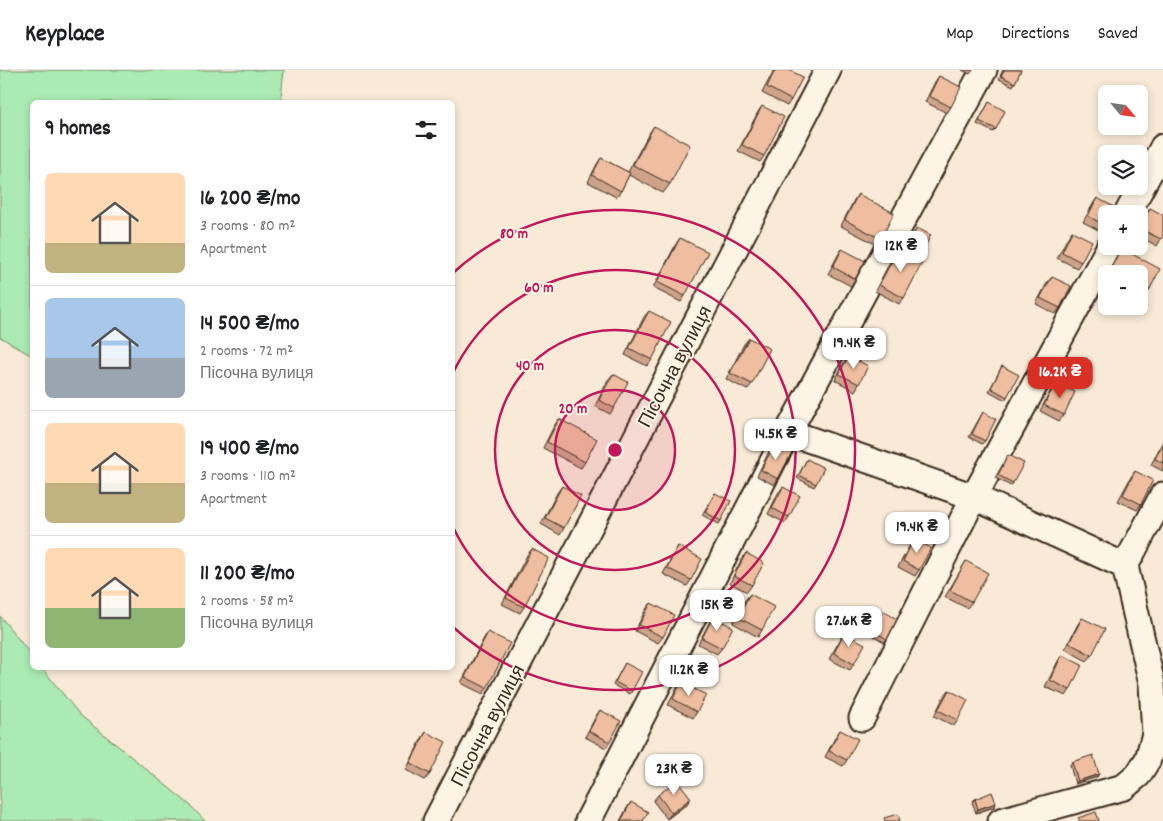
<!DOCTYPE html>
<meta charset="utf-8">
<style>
:root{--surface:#fff;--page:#f6f6f6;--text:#202124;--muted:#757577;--line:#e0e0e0;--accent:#d93025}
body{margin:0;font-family:Dekko,sans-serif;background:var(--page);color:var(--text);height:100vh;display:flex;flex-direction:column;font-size:19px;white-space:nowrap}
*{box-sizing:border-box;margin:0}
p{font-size:16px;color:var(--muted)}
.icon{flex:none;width:28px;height:28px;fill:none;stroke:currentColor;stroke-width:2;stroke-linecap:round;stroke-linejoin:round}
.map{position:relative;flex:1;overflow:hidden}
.panel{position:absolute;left:30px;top:30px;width:425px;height:570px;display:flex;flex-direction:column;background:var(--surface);border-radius:8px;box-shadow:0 2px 8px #0003}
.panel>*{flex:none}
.needle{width:32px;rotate:119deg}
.tools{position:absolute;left:1098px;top:15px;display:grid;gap:10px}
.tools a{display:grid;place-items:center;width:50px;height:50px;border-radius:8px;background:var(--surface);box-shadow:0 2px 8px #0003;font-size:25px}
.price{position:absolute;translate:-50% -42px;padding:0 11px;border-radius:10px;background:#fff;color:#222;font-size:16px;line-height:32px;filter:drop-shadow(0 1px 2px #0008)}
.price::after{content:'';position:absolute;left:50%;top:30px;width:15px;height:11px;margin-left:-8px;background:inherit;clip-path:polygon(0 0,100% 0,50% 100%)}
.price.current{background:var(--accent);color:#fff}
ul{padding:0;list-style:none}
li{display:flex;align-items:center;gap:15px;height:125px;padding:0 15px}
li+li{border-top:1px solid var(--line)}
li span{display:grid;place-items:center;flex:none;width:140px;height:100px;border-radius:8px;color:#555}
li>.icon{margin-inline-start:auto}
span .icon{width:60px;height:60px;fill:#fffc;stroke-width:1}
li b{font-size:21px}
h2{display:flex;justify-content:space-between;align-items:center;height:60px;padding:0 15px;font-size:21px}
header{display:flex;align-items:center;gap:30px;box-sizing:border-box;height:70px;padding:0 25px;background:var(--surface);border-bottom:1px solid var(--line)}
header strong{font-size:24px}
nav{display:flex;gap:28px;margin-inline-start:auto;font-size:18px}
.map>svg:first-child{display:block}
.green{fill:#abeab2;stroke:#738a68}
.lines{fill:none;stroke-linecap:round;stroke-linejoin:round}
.minor-casing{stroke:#3b2a1e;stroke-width:29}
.minor{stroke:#fcf5e5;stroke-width:25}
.wall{fill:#cea38a;stroke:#3b2a1e}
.shaded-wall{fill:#a78570;stroke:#3b2a1e}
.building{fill:#efbea0;stroke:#3b2a1e}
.ring{fill:none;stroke:#c2185b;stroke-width:2.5}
.labels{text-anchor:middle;stroke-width:4;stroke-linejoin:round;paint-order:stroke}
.street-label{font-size:19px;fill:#3b2a1e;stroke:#fcf5e5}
.centre{fill:#c2185b;stroke:#fcf5e5;stroke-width:2.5}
.ring-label{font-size:15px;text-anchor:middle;font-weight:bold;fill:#c2185b;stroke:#fcf5e5;stroke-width:4;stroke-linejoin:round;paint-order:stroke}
</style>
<header>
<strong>Keyplace</strong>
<nav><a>Map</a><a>Directions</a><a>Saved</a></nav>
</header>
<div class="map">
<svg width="1163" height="751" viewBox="0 0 1163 751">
<rect width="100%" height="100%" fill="#f9ead7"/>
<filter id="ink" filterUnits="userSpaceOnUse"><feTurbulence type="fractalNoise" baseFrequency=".02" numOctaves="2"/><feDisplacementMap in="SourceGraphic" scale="10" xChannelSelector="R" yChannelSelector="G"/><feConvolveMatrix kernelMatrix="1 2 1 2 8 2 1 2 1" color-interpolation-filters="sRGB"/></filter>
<g filter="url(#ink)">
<path class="green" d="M0,0H284L281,27L284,32H32V286L0,267Z
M0,546L32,586V598H42L80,645L190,735L205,751H0Z"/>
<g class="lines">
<g class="minor-casing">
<path id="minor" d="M1127,144L1163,77
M1110,176L974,427L1125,496
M788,362L974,427L862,648
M436,751L828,0
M588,751L788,362L984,0
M1001,751L1124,717L1138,705L1148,689L1155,664L1152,614L1125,496L1163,425"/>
</g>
<use href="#minor" class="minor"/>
</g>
<path class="wall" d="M774,0H789L791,30L787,36L762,23Z
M962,0H973L970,4Z
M1003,0H1021L1013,16L999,9Z
M939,6L951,37L947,43L925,32L935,12Z
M989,32L996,59L993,62L977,54Z
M762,36L764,86L760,92L738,81L758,42Z
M654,56L670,114L663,123L629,105L621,121L616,127L588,112L597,94L601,88L628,102L648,65Z
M1118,116H1127L1124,119Z
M858,124L881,169L877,175L841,156L854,130Z
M1097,128L1106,144V164L1083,152L1093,134Z
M1150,138L1161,169L1157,176L1139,166V158L1146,145Z
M917,158L922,182L920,185L906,177Z
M1072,161L1081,192L1077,198L1057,188L1068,167Z
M680,168L685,226L681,232L653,218L676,174Z
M899,178L904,228L899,234L875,221L894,184Z
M1121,178L1150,219L1145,225L1139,221V204H1107L1117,185Z
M842,179L855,209L851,216L828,204L838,185Z
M1052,207L1060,238L1055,244L1036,234L1047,213Z
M649,241L652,290L647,296L625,285L644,247Z
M749,268L752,314L747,320L726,309L744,274Z
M849,286L859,314L855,321L835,310L844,292Z
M1002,296L1007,327L1005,330L989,321Z
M613,304L614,338L610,344L595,336L608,310Z
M1056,312L1064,345L1059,351L1040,341L1052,318Z
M983,342L985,371L982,374L969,367Z
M559,349L585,392L581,398L543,378L554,356Z
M1163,371V401L1151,395Z
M775,373L778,409L774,415L757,406L770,379Z
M1008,385L1013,413L1011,416L995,408Z
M807,389L816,414L814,417L797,408Z
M1135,401L1141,434L1137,440L1118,431L1131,407Z
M562,416L564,458L560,465L541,454L557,423Z
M783,417L789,447L785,453L768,444L778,423Z
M715,423L721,451L719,454L702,445Z
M914,469L919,500L915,506L898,497L910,475Z
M678,476L691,510L687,516L663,504L674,483Z
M532,479L524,537L520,543L502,534L527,485Z
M746,483L752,515L747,522L730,513L741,490Z
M966,491L972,532L967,538L945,527L962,498Z
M750,524L762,560L758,567L733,553L745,530Z
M651,533L663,567L658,573L635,561L646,539Z
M881,540L887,569L884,572L869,563Z
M713,547L722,578L717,584L698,574L709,553Z
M1082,548L1092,585L1087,591L1065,579L1078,554Z
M488,562L487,618L483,624L461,613L484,568Z
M844,563L854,594L850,600L829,589L840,570Z
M1062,585L1070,620L1066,626L1045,617L1058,591Z
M625,593L632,621L630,624L613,615Z
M681,612L697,642L693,648L668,635L677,618Z
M949,620L958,650L954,656L934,646L944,626Z
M600,640L610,672L606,678L585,667L596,646Z
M840,660L847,690L843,696L825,687L836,666Z
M426,662L430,704L425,710L406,700L422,668Z
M1072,692L1097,707L1075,714L1070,695Z
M658,725L687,734L667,749L653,731Z
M975,729L996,733L994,737L976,743L972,732Z
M631,732L643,751H620L627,738Z"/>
<path class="shaded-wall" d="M1099,704L1097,707L1075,714L1078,711Z
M691,728L687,734L667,749L672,743Z
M996,733L994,737L976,743L978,739Z"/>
<path class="building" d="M775,0H789L803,7L791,30L767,17Z
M1004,0H1021L1015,13L1001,6Z
M939,6L961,17L951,37L929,26Z
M989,32L1005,41L996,59L979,51Z
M762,36L784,47L764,86L742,75Z
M654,56L690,75L670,114L633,95Z
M1125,81L1130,84H1123Z
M601,88L630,103L621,121L592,105Z
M858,124L894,143L881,169L845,150Z
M1097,128L1120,140L1118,144H1106V156L1088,146Z
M1150,138L1163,145V166L1161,169L1140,159Z
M917,158L931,165L922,182L908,174Z
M1072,161L1092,171L1081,192L1062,182Z
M680,168L708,182L685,226L657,212Z
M899,178L923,191L904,228L879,215Z
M1121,178L1160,199L1150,219L1139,213V204H1121L1111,198Z
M842,179L865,191L855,209L833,197Z
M1052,207L1071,216L1060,238L1040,228Z
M649,241L671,252L652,290L629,278Z
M749,268L770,279L752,314L730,303Z
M849,286L868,296L859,314L839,304Z
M1002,296L1019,305L1007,327L991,318Z
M613,304L628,312L614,338L599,330Z
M1056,312L1075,322L1064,345L1044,335Z
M983,342L996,349L985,371L972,364Z
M559,349L597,369L585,392L547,372Z
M775,373L792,382L778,409L761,400Z
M1163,373V393L1155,389Z
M1008,385L1024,393L1013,413L998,405Z
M807,389L824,398L816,414L799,405Z
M1135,401L1153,410L1141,434L1123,425Z
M562,416L581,426L564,458L545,448Z
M783,417L800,426L789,447L772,438Z
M715,423L731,431L721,451L705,442Z
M914,469L931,478L919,500L903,491Z
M678,476L702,489L691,510L667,498Z
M532,479L549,488L524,537L506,528Z
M746,483L764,493L752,515L734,506Z
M966,491L988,503L972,532L950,520Z
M750,524L774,537L762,560L737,547Z
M651,533L674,545L663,567L639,555Z
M881,540L897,549L887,569L871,560Z
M713,547L733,557L722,578L702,568Z
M1082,548L1105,559L1092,585L1069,573Z
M488,562L510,573L487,618L465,607Z
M844,563L865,574L854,594L834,583Z
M1062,585L1082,595L1070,620L1050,610Z
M625,593L642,602L632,621L615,612Z
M681,612L706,625L697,642L673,629Z
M949,620L968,630L958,650L938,640Z
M600,640L621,651L610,672L589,661Z
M840,660L858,669L847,690L829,681Z
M426,662L446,672L430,704L410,693Z
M1093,685L1099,704L1078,711L1072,692Z
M677,710L691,728L672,743L658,725Z
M992,722L996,733L978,739L975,729Z
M631,732L648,742L643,751H621Z
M1096,742L1099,751H1080L1078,748Z
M898,744L900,751H885L884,748Z"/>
</g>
<circle cx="615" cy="380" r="60" fill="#c2185b" fill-opacity=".12"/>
<g class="ring">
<circle cx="615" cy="380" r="60"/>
<circle cx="615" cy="380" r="120"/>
<path d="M453 303A180 180 0 1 1 453 457"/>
<path d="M453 203A240 240 0 1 1 453 557"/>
</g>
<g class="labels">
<g class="street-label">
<text transform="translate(674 296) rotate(-62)" y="7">Пісочна вулиця</text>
<text transform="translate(487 655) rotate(-62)" y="7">Пісочна вулиця</text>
</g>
</g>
<circle cx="615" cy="380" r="8" class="centre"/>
<g class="ring-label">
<text x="514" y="168">80 m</text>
<text x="539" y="222">60 m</text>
<text x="530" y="300">40 m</text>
<text x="573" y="343">20 m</text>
</g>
</svg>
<div class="tools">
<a><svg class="needle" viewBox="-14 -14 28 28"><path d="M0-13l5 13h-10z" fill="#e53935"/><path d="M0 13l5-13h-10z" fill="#757577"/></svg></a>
<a><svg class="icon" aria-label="layers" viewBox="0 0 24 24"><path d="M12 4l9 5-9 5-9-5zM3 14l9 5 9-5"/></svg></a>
<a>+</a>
<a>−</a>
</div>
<b class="price" style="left:901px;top:203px">12K ₴</b>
<b class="price" style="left:854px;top:300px">19.4K ₴</b>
<b class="price current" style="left:1060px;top:329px">16.2K ₴</b>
<b class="price" style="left:776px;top:391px">14.5K ₴</b>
<b class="price" style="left:917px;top:484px">19.4K ₴</b>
<b class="price" style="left:717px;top:562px">15K ₴</b>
<b class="price" style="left:849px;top:578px">27.6K ₴</b>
<b class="price" style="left:689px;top:627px">11.2K ₴</b>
<b class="price" style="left:674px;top:726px">23K ₴</b>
<section class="panel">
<h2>9 homes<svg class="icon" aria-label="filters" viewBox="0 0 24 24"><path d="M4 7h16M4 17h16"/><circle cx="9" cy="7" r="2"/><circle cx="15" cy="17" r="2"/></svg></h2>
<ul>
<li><span style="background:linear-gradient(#ffd9b3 70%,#c2b280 0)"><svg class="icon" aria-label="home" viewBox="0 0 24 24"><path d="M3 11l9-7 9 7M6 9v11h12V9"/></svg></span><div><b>16 200 ₴/mo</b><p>3 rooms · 80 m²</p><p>Apartment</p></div></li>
<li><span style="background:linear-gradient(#a9c7e8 60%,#9aa5b1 0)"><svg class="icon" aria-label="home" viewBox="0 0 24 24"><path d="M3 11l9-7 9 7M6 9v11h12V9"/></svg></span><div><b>14 500 ₴/mo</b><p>2 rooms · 72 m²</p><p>Пісочна вулиця</p></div></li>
<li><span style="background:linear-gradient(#ffd9b3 60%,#c2b280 0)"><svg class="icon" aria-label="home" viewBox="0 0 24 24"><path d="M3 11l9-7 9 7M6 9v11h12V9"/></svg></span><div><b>19 400 ₴/mo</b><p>3 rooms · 110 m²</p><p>Apartment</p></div></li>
<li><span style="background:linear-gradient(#ffd9b3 60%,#8fb573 0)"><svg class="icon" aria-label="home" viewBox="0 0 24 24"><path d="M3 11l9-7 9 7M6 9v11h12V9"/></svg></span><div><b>11 200 ₴/mo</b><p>2 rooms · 58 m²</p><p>Пісочна вулиця</p></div></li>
</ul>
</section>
</div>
